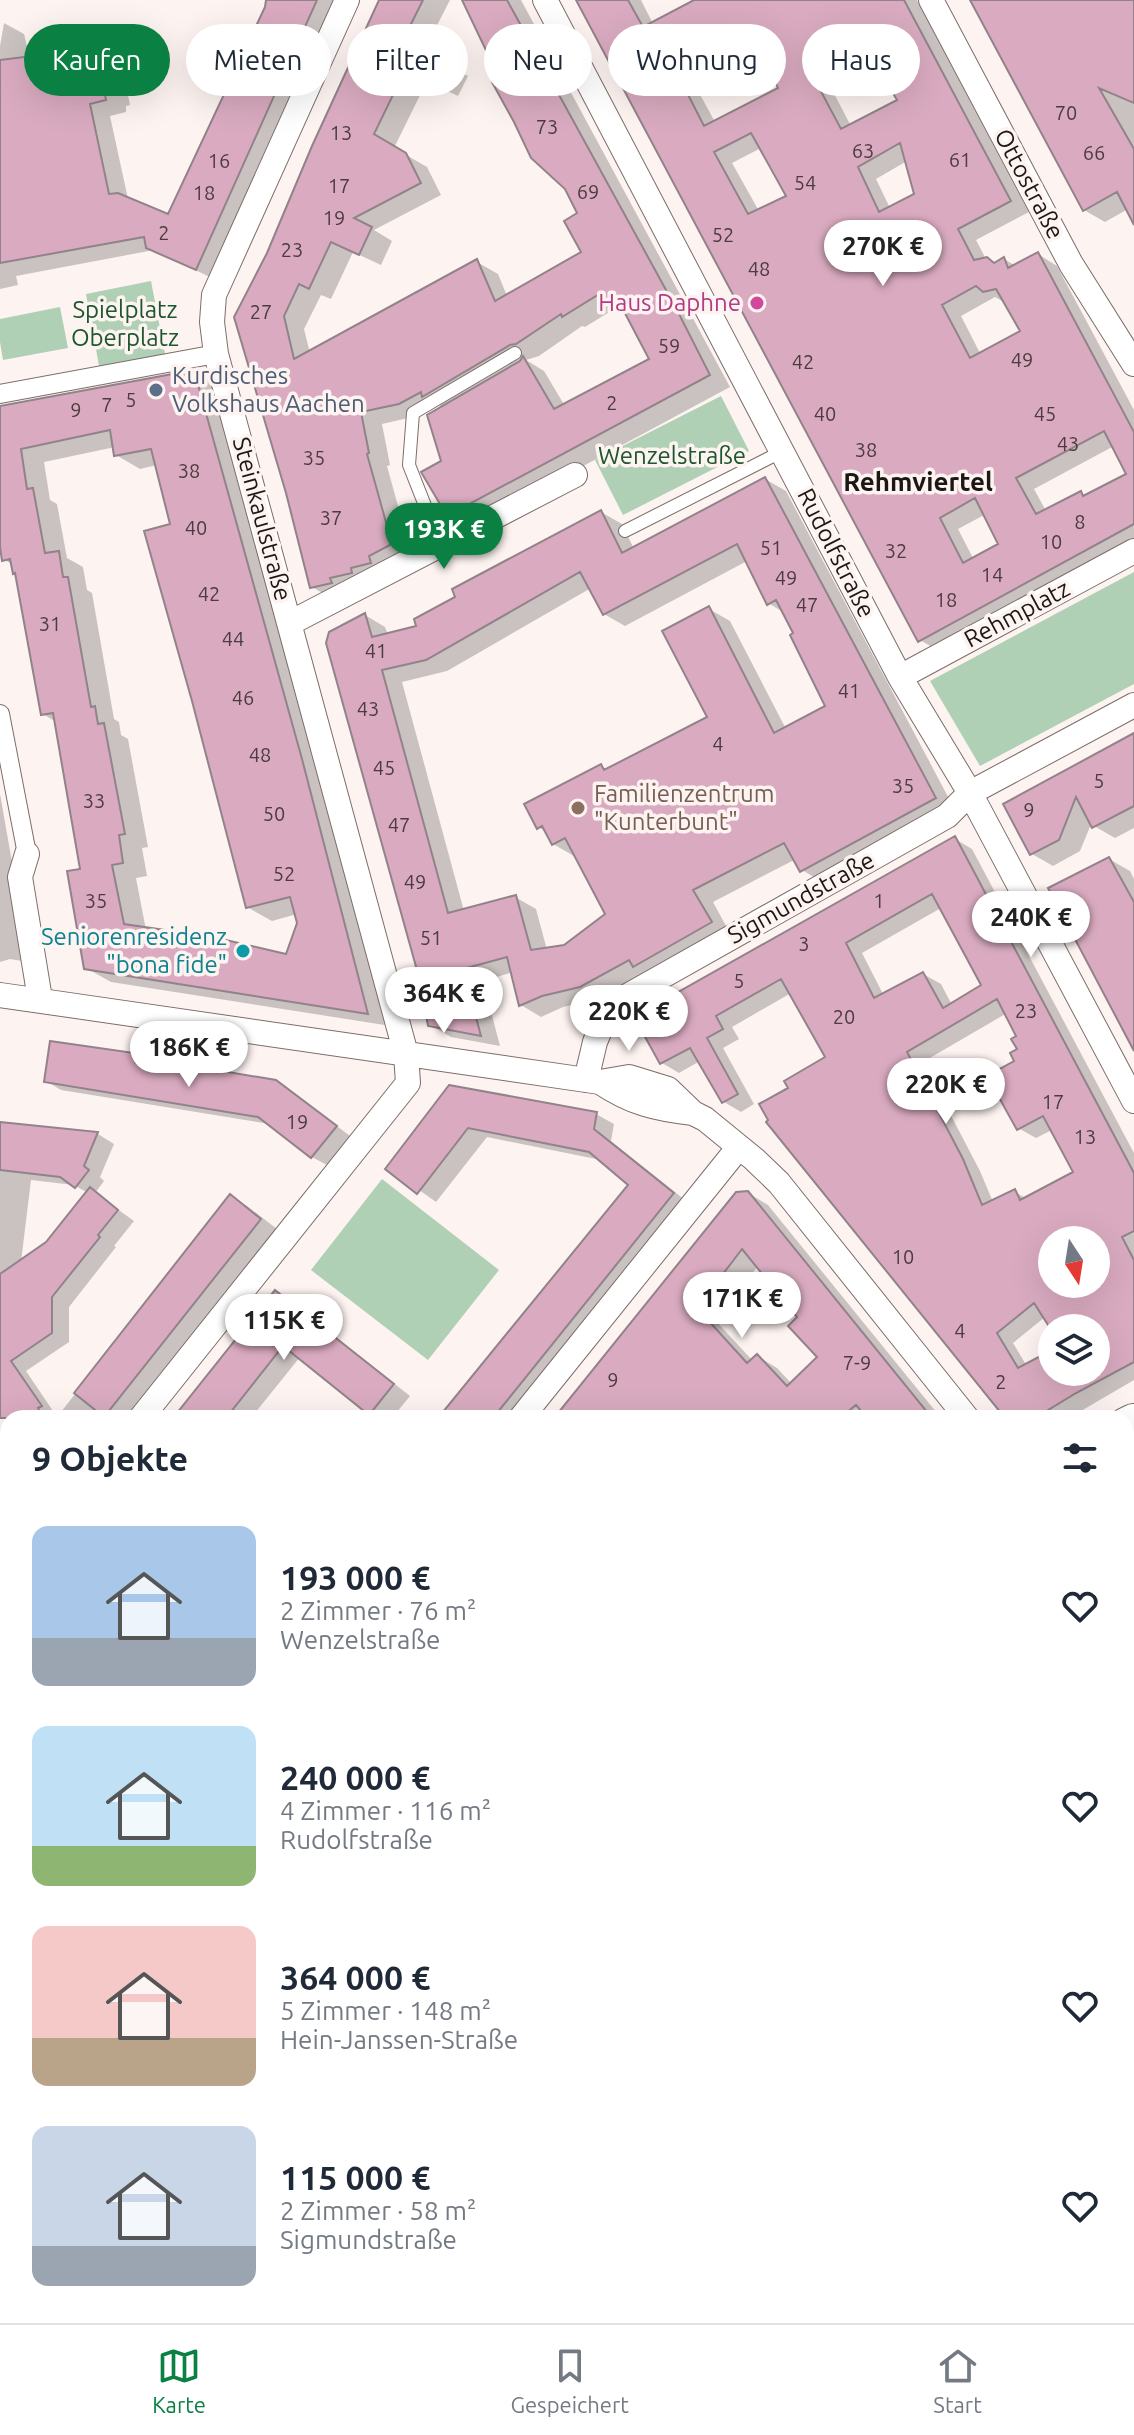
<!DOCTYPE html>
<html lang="de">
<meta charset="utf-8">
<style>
:root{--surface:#fff;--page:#f2f2f3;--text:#1f2937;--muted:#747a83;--line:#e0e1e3;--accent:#0b8043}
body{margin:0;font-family:Ubuntu,sans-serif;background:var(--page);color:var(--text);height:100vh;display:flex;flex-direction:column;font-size:30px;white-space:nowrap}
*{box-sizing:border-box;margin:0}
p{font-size:26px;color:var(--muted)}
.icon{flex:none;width:44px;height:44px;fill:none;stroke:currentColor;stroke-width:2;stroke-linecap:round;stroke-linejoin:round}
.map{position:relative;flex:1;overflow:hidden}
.drawer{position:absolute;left:0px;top:1410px;width:1134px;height:914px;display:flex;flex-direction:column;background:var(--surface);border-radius:24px 24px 0 0;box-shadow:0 8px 32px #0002}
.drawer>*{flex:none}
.guide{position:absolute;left:24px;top:24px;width:1086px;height:72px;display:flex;gap:16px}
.needle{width:52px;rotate:168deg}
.fabs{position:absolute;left:1038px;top:1226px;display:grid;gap:16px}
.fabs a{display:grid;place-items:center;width:72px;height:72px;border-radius:50%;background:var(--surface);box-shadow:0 8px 32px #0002;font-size:40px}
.price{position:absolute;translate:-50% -68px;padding:0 18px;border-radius:28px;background:#fff;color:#222;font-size:26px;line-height:52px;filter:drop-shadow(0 2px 4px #0008)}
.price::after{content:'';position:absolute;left:50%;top:48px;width:24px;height:18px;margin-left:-12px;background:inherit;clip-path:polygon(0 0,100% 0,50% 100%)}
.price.current{background:var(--accent);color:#fff}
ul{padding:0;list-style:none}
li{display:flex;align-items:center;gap:24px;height:200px;padding:0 32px}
li span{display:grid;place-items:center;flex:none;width:224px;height:160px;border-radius:16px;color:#555}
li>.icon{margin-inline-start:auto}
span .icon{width:96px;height:96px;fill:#fffc;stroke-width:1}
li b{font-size:34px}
h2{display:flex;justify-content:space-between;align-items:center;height:96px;padding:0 32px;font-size:34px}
.pill{padding:0 28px;border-radius:36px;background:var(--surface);box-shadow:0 8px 32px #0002;font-size:28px;line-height:72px}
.pill.current{background:var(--accent);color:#fff}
.tabs{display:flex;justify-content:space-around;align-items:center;height:112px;border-top:2px solid var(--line);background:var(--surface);font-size:22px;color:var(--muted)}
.tabs a{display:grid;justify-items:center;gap:4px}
.tabs .current{color:var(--accent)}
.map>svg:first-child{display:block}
.green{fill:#b0d0b5}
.shadow{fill:#0003;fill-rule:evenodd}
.building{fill:#daabc0;stroke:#918389;stroke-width:2;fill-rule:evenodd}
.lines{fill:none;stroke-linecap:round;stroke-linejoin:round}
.service-casing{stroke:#7b6e69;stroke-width:14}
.pedestrian-casing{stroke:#7b6e69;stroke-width:20}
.minor-casing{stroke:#7b6e69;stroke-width:26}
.secondary-casing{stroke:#7b6e69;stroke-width:36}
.primary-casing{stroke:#7b6e69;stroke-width:40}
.service{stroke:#fff;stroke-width:12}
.pedestrian{stroke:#fff;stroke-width:18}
.minor{stroke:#fff;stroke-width:24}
.secondary{stroke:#fff;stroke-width:34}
.primary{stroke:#fff;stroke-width:38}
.hotel-dot{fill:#d1479c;stroke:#fdf3f0;stroke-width:3}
.service-dot{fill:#5c6f8a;stroke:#fdf3f0;stroke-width:3}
.education-dot{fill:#8d6e63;stroke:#fdf3f0;stroke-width:3}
.culture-dot{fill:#0f9aa8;stroke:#fdf3f0;stroke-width:3}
.labels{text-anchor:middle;stroke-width:7;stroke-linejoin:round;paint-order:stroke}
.number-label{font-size:20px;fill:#4c3c40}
.street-label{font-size:24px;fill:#1c1715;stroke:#fdf3f0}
.hotel-label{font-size:24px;fill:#b23c85;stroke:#fdf3f0;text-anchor:end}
.park-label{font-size:24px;fill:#1d572d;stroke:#fdf3f0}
.service-label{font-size:24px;fill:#4e5e75;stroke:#fdf3f0;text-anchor:start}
.education-label{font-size:24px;fill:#785e54;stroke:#fdf3f0;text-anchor:start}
.culture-label{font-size:24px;fill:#0d838f;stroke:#fdf3f0;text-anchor:end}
.neighbourhood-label{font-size:26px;font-weight:bold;fill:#1c1715;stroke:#fdf3f0}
</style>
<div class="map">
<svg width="1134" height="2323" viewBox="0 0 1134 2323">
<rect width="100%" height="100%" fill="#fdf3f0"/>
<path class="green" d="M151,281L165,354L99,366L86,294Z
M60,307L68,348L3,360L0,342V319Z
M721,396L749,451L623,515L595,460Z
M1134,572V684L980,766L930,681Z
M382,1179L499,1270L428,1360L311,1270Z
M8,1612V1729L0,1730V1622Z
M8,1758V1829L0,1830V1760Z"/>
<path class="shadow" d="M268,0H343L218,281L154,250L16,276L18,285L0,289V46L4,23L24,34L30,59L40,57L49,63L101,54L122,66L130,105L126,106V112L110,116L128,199L169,217L267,8Z
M380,0H450L427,45L435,50L431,57L468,76L458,96L427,81L394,148L427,167L441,195L374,230L392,241L381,265L353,252L331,299L321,295L304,329L310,353L477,262L498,274L507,296L583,253L579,214L566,188L509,94L464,0H521L730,387L470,527L448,515L443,462L444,408L439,405L421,415L382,424L390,465L387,466L403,524L420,519L441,532L333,599L312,587L237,317L269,253ZM616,308L629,315L652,360L565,406L544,371L526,360L539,356L582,326L585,327Z
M578,0H641L653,24L698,0H917L1029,212L976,240L986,259L995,264L1004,259L1016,266L1038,254L1057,266L1134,410V545L939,651L920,640ZM873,56L899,101L851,126L827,80ZM766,60L780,88L715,122L696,87L742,65L748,68ZM761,148L789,196L759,211L732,163ZM907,161L916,195L890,208L876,179ZM995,297L1004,302L1023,332L981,355L961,316ZM1114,446L1129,475L1086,496L1081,494L1046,511L1034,489ZM986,514L1001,545L974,560L958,529Z
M972,0H1134V220L1128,209L1105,222L1084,210Z
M194,372L218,386L391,1026L111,982L86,968L82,871L56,722L43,714L13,565L4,559L0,536V407ZM115,447L116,455L140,469L157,465L173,525L247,907L272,921L297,914L299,924L288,956L146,930L136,878L147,876L142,848L148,847L128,739L121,735L119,722L114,719L92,593L87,590L83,567L67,558L57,504L50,500L44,462Z
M765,479L786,491L955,810L822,882L802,870L796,859L713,902L731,935L646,973L602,998L563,1007L541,1017L521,1005L513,972L483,981L500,1046L451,1037L430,1025L365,615L385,627L388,635L418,628L601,512L622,524L634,549ZM747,561L768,603L785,613L828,707L786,729L730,621L709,609V718L608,770L601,766L538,827L547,832L553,844L574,856L576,855L608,914L565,946L547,950L536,909L515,897L464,911L402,682L447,671L591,588L604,614L625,626Z
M1134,735V828L1115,838L1094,826L1092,822L1080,851L1053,866L1032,854L1005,804Z
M0,794L12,862L22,961L10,959L0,962Z
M955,839L972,849L1134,1153V1380L1069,1418H1008L790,1089L828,1058L791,993L732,1027L739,1039L723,1048L754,1104L741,1112L724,1102L700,1061L679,1073L662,1063L636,1018ZM941,908L983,986L952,1005L941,984L923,974L884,996L862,953ZM1007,1013L1019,1037L1017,1062L1018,1128L1036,1138L1052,1130L1076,1173L1027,1199L1015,1192L993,1202L980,1171L923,1062ZM1052,1240H1096V1284H1052ZM1045,1317L1052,1328H1096V1372H1052V1354L1028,1368L1013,1343Z
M1109,859L1130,871L1134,879V1045Z
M204,1065L215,1072L275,1081L291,1091L350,1136L327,1165L312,1157L270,1124L61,1090L46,1081Z
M450,1087L596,1114L614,1124L611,1141L690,1204L517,1418H441L631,1185L601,1160L487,1137L436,1202L388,1168Z
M0,1123L98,1134L114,1144L100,1177L104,1181L95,1193L134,1221L114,1246L116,1247L69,1307V1342L26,1371L57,1417L230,1197L247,1206L277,1229L128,1418H8V1423L0,1412ZM31,1180L74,1185L88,1193L48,1243L21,1262Z
M748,1193L768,1205L941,1418H556ZM758,1266L799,1317L819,1357L792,1384L777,1368L757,1356L752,1360L715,1320Z
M276,1293L293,1303L410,1396L392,1418H379L371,1413L300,1357L251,1418H175Z
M1134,1487V1628L1126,1614V1492Z
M0,1497L8,1509V1586L0,1590Z
M1126,1715L1134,1729V1816L1126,1819Z
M1126,1862L1134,1865V2220L1126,2215V2125L1132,2118L1126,2094Z
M8,2135V2195L0,2196V2136Z
M8,2248V2316H200L194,2323H0V2258Z
M1134,2276V2323H1095L1100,2316H1126V2286Z
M218,2316H304L298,2323H212Z
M410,2316H501L495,2323H405Z
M531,2316H666L662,2322L664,2323H526Z
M755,2316H823L830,2323H749Z
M901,2316H957L964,2323H908Z
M984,2316H1061L1055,2323H978Z"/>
<path class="building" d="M266,0H317L196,270L146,248L144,237L0,263V60L40,55L41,62L101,51L110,93L105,94L106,100L90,104L109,194L118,193L168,214L265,7Z
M379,0H423L407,32L415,36L410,44L448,62L437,86L405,70L374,134L406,153L421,183L354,218L372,227L359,255L331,242L309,289L299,284L284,316L294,359L477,259L495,301L581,252L564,221L577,213L565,189L531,158L514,122L493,84L505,90L462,0H507L677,310L710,375L447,516L421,472L441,461L427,415L520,361L523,356L554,409L649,359L618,300L608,306L601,293L562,317L561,314L516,344L510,345L422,397L421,392L399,404L361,412L369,453L367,454L387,526L420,517L424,527L369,556L371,563L351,568L352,573L330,578L332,583L310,588L286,493L234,317L267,253L312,146Z
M576,0H628L643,27L694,0H904L1011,201L958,229L974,260L987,257L994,263L1004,257L1008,268L1038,252L1134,432V524L918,642ZM862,41L897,100L841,129L809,69ZM756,45L778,88L704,126L678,75L724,54L727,59ZM751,133L786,196L748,214L714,152ZM900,143L914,194L879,212L858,167ZM976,286L983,292L996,289L1020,331L970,358L942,305ZM1104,431L1126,474L1083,496L1081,491L1036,514L1016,478ZM975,498L998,544L963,563L940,518Z
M970,0H1134V103L1099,88L1134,149V225L1117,192L1083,211Z
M194,370L302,759L368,1014L84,969L67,871L80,869L53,713L41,715L15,573L13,574L10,559L2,561L0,547V406ZM110,430L114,456L151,449L170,524L144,531L192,701L246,908L290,897L297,923L286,954L213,937L124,924L112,865L123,863L119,835L125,834L104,723L98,724L95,706L91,707L68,577H63L59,551L45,553L33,488L27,489L21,449Z
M765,477L936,798L800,872L784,843L693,890L712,922L633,967L629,960L580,987L542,996L519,1006L507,957L463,969L481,1036L428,1026L420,981L326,643L329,632L365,613L372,637L416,626L414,619L455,597L452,589L601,510L622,553ZM737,544L767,605L776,600L793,633L790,635L825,706L774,733L709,606L662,631L707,717L604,770L601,764L524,804L537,829L542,826L552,845L565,838L605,914L564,945L531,950L516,895L448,913L382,670L426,660L580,572L603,615Z
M1134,733V806L1092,828L1076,797L1059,840L1030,855L1003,804Z
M955,836L1134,1173V1231L1122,1237L1134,1260V1362L1076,1393L1035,1418H1005L766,1122L768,1120L759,1104L788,1088L784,1081L825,1057L781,979L716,1016L723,1029L707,1038L738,1094L722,1103L690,1048L660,1064L634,1017ZM932,894L981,985L943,1008L923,972L874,998L846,943ZM997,999L1016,1036L1011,1039L1017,1049L1010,1053L1014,1061L987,1076L1017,1130L1043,1116L1073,1172L1020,1200L1015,1189L982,1205L963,1159L907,1052ZM1052,1240H1096V1284H1052ZM1034,1303L1050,1328H1096V1372H1052V1350L1018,1368L997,1333Z
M1109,857L1134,902V1051L1048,888Z
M50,1041L204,1063V1068L276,1080L337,1126L311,1158L258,1117L44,1082Z
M449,1085L597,1112L594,1129L674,1193L493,1418H438L628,1185L589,1152L468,1128L417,1194L385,1169Z
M0,1122L98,1132L84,1166L89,1170L75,1188L60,1177L0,1170Z
M90,1187L118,1210L98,1235L100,1237L52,1297V1333L11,1361L42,1406L38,1408L44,1418H0V1274L46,1242Z
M748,1191L932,1418H867L856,1405L840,1418H554L736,1192ZM742,1249L797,1317L788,1326L817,1357L787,1386L757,1354L747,1363L697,1308Z
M230,1194L261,1219L104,1417L74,1393Z
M275,1290L394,1384L369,1415L283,1346L226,1418H173Z"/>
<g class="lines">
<g class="service-casing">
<path id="service" d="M625,531L783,451
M441,546L409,465L413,413L515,353
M0,2211L3,2207"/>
</g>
<g class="pedestrian-casing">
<path id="pedestrian" d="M0,394L216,354
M0,714L27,854"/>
</g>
<g class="minor-casing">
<path id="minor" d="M545,0L900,677L970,793L1134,1101
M931,0L1071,264L1134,364
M290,623L575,475
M900,677L1134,551
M27,854L20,877L40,999
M0,995L600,1082L629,1077L668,1089L693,1113L705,1119L754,1159L779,1183L967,1418
M586,1080L595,1042L607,1013L622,999L947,816L970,793L1134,705
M600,1082C631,1103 656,1109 693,1113
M141,1418L408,1083L406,1054L216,354L212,322L214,295L347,0
M521,1418L739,1147
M0,1473L8,1485
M0,1587L8,1577
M1126,1680L1134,1694
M1126,2250L1134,2240
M858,2316L865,2323
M1066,2323L1071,2316"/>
</g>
<g class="secondary-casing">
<path id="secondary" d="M313,2323L319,2316
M368,2323L373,2316"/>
</g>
<g class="primary-casing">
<path id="primary" d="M1126,1427L1134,1423
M0,1748L8,1747
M0,2100L8,2099"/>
</g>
<use href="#service" class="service"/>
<use href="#pedestrian" class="pedestrian"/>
<use href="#minor" class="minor"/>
<use href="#secondary" class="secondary"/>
<use href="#primary" class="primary"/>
</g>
<circle class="hotel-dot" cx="757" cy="303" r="8"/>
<circle class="service-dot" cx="156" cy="390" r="8"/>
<circle class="education-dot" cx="578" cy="808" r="8"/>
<circle class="culture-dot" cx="243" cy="951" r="8"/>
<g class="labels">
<g class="number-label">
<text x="1066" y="120">70</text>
<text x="547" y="134">73</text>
<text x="341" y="140">13</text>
<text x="863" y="158">63</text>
<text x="1094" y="160">66</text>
<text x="960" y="167">61</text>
<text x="219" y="168">16</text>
<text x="805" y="190">54</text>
<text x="339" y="193">17</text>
<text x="588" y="199">69</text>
<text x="204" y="200">18</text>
<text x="334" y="225">19</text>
<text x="164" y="240">2</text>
<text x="723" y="242">52</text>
<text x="292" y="257">23</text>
<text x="759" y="276">48</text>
<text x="261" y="319">27</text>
<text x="669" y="353">59</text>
<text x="1022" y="367">49</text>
<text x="803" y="369">42</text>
<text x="131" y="407">5</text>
<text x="612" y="410">2</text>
<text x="107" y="412">7</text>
<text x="76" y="417">9</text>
<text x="825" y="421">40</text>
<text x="1045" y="421">45</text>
<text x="1068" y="451">43</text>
<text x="866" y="457">38</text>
<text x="314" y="465">35</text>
<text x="189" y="478">38</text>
<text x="331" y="525">37</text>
<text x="1080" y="529">8</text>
<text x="196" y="535">40</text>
<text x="1051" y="549">10</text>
<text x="771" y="555">51</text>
<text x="896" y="558">32</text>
<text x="992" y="582">14</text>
<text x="786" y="585">49</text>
<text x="209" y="601">42</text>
<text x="946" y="607">18</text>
<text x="807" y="612">47</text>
<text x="50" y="631">31</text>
<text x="233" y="646">44</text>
<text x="376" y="658">41</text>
<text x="849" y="698">41</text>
<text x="243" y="705">46</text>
<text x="368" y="716">43</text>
<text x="718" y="751">4</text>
<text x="260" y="762">48</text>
<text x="384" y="775">45</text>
<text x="1099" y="788">5</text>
<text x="903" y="793">35</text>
<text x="94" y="808">33</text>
<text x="1029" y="817">9</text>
<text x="274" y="821">50</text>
<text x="399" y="832">47</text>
<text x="284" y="881">52</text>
<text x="415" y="889">49</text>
<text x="96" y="908">35</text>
<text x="879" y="908">1</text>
<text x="431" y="945">51</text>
<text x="804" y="951">3</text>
<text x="739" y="988">5</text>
<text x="1026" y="1018">23</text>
<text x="844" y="1024">20</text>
<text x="1053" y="1109">17</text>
<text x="297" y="1129">19</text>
<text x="1085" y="1144">13</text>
<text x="903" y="1264">10</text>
<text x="960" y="1338">4</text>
<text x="857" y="1370">7-9</text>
<text x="613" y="1387">9</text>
<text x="1001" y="1389">2</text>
</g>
<g class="street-label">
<text transform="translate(1029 184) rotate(62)" y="8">Ottostraße</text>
<text transform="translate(262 519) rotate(75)" y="8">Steinkaulstraße</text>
<text transform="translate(836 553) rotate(63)" y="8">Rudolfstraße</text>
<text transform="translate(1017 614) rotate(-28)" y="8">Rehmplatz</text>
<text transform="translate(801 898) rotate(-29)" y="8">Sigmundstraße</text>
</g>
<g class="hotel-label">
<text x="741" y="311">Haus Daphne</text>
</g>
<g class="park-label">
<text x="125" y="318">Spielplatz<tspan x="125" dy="28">Oberplatz</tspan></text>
<text x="672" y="464">Wenzelstraße</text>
</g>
<g class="service-label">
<text x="172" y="384">Kurdisches<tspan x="172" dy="28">Volkshaus Aachen</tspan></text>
</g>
<g class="education-label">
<text x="594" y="802">Familienzentrum<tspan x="594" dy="28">"Kunterbunt"</tspan></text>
</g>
<g class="culture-label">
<text x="227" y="945">Seniorenresidenz<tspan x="227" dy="28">"bona fide"</tspan></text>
</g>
<g class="neighbourhood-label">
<text x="918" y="491">Rehmviertel</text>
</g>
</g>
</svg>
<div class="fabs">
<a><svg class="needle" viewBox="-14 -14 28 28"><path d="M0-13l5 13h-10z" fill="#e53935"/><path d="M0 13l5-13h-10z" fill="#747a83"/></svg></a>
<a><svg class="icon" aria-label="layers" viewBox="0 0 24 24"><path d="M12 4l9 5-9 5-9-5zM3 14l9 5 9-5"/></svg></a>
</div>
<b class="price" style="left:883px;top:288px">270K €</b>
<b class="price current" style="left:444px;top:571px">193K €</b>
<b class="price" style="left:1031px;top:959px">240K €</b>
<b class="price" style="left:444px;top:1035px">364K €</b>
<b class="price" style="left:629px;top:1053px">220K €</b>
<b class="price" style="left:189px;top:1089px">186K €</b>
<b class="price" style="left:946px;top:1126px">220K €</b>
<b class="price" style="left:742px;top:1340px">171K €</b>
<b class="price" style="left:284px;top:1362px">115K €</b>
<div class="guide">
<a class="pill current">Kaufen</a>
<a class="pill">Mieten</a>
<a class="pill">Filter</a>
<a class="pill">Neu</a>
<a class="pill">Wohnung</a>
<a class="pill">Haus</a>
</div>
<section class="drawer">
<h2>9 Objekte<svg class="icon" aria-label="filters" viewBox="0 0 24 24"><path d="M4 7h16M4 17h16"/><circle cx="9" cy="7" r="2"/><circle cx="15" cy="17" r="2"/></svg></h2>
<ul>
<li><span style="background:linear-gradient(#a9c7e8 70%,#9aa5b1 0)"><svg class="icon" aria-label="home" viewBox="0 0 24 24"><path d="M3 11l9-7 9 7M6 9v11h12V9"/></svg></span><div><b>193 000 €</b><p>2 Zimmer · 76 m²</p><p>Wenzelstraße</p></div><svg class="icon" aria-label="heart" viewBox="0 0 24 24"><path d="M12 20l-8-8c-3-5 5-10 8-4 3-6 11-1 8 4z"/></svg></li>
<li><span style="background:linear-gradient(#bfe0f5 75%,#8fb573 0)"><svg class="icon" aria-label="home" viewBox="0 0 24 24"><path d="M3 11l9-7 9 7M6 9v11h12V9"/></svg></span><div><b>240 000 €</b><p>4 Zimmer · 116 m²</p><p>Rudolfstraße</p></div><svg class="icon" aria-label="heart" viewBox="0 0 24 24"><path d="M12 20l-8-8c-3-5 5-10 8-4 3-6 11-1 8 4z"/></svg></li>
<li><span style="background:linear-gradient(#f6c9c9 70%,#b9a48a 0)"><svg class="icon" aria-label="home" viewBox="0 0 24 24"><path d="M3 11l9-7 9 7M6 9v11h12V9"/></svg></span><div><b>364 000 €</b><p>5 Zimmer · 148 m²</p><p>Hein-Janssen-Straße</p></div><svg class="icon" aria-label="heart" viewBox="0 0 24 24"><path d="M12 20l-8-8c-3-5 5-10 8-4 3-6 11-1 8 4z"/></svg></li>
<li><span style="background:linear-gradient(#c9d6e8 75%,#9aa5b1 0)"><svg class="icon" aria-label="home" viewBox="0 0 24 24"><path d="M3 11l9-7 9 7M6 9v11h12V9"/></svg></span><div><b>115 000 €</b><p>2 Zimmer · 58 m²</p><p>Sigmundstraße</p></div><svg class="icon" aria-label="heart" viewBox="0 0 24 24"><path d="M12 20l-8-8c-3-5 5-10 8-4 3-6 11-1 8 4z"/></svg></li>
</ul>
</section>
</div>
<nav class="tabs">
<a class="current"><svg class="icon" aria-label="map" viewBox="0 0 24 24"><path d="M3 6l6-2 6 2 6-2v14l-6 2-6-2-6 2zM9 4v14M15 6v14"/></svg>Karte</a>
<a><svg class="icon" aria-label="saved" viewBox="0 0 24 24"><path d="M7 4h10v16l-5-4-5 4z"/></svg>Gespeichert</a>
<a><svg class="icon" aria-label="home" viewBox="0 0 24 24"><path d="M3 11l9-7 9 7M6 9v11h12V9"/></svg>Start</a>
</nav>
